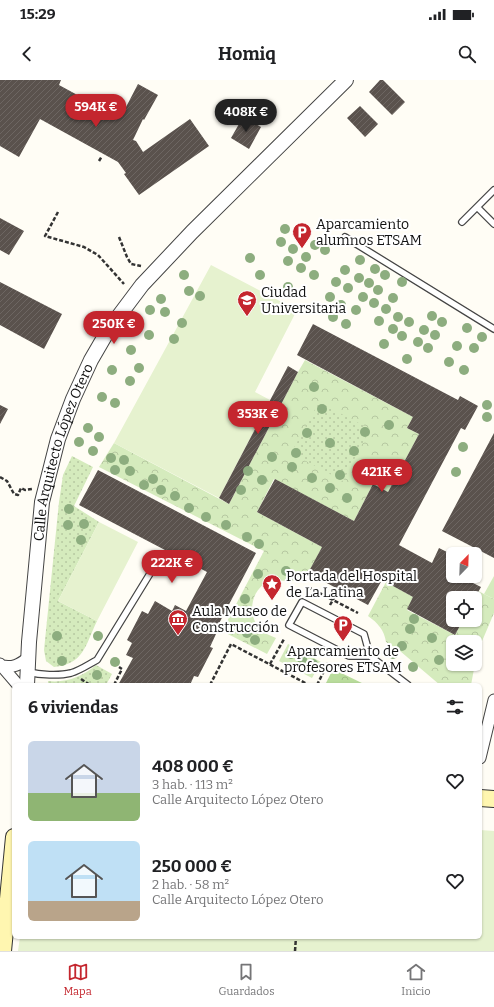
<!DOCTYPE html>
<html lang="es">
<meta charset="utf-8">
<style>
:root{--surface:#fff;--page:#f2f2f2;--text:#202124;--muted:#757577;--line:#e0e0e0;--accent:#c4262e}
body{margin:0;font-family:Bitter,serif;background:var(--page);color:var(--text);height:100vh;display:flex;flex-direction:column;font-size:15px;white-space:nowrap}
*{box-sizing:border-box;margin:0}
p{font-size:13px;color:var(--muted)}
.icon{flex:none;width:22px;height:22px;fill:none;stroke:currentColor;stroke-width:2;stroke-linecap:round;stroke-linejoin:round}
.map{position:relative;flex:1;overflow:hidden}
.side{position:absolute;left:12px;top:603px;width:470px;height:256px;display:flex;flex-direction:column;background:var(--surface);border-radius:6px;box-shadow:0 1px 3px #0004}
.side>*{flex:none}
.needle{width:26px;rotate:23deg}
.controls{position:absolute;left:446px;top:467px;display:grid;gap:8px}
.controls a{display:grid;place-items:center;width:36px;height:36px;border-radius:6px;background:var(--surface);box-shadow:0 1px 3px #0004;font-size:20px}
.price{position:absolute;translate:-50% -34px;padding:0 9px;border-radius:14px;background:var(--accent);color:#fff;font-size:13px;line-height:26px;filter:drop-shadow(0 1px 2px #0008)}
.price::after{content:'';position:absolute;left:50%;top:24px;width:12px;height:9px;margin-left:-6px;background:inherit;clip-path:polygon(0 0,100% 0,50% 100%)}
.price.current{background:#222;color:#fff}
ul{padding:0;list-style:none}
li{display:flex;align-items:center;gap:12px;height:100px;padding:0 16px}
li span{display:grid;place-items:center;flex:none;width:112px;height:80px;border-radius:6px;color:#555}
li>.icon{margin-inline-start:auto}
span .icon{width:48px;height:48px;fill:#fffc;stroke-width:1}
li b{font-size:17px}
h2{display:flex;justify-content:space-between;align-items:center;height:48px;padding:0 16px;font-size:17px}
.status{display:flex;justify-content:space-between;align-items:center;height:28px;padding:0 20px;background:var(--surface);direction:ltr}
.status svg{height:11px;fill:currentColor}
header{display:flex;justify-content:space-between;align-items:center;height:52px;padding:0 16px;background:var(--surface);font-size:18px;font-weight:700}
.menu{display:flex;justify-content:space-around;align-items:center;height:56px;border-top:1px solid var(--line);background:var(--surface);font-size:11px;color:var(--muted)}
.menu a{display:grid;justify-items:center;gap:2px}
.menu .current{color:var(--accent)}
.map>svg:first-child{display:block}
.grass{fill:#d5ebbd}
.forest{fill:url(#forest-crowns)}
.park{fill:url(#park-crowns);fill-rule:evenodd}
.garden{fill:url(#garden-dots)}
.pitch{fill:#e6f2cf}
.building{fill:url(#building-hatch)}
.lines{fill:none;stroke-linecap:round;stroke-linejoin:round}
.service-casing{stroke:#444;stroke-width:8}
.minor-casing{stroke:#444;stroke-width:13}
.tertiary-casing{stroke:#444;stroke-width:16}
.secondary-casing{stroke:#333;stroke-width:18}
.path{stroke:#333;stroke-width:2.5;stroke-dasharray:4 2;stroke-linecap:butt}
.service{stroke:#fff;stroke-width:5.5}
.minor{stroke:#fff;stroke-width:11}
.tertiary{stroke:#fff;stroke-width:14}
.secondary{stroke:#fff6b0;stroke-width:16}
.tree{fill:#8dad7f}
.labels{text-anchor:middle;stroke-width:4;stroke-linejoin:round;paint-order:stroke}
.poi-label{font-size:14px;fill:#111;stroke:#fff;text-anchor:start}
.street-label{font-size:14px;fill:#111;stroke:#fff}
</style>
<div class="status"><b>15:29</b><svg viewBox="0 0 49 12"><path d="M0 12V9h3v3zM5 12V6h3v6zM10 12V3h3v9zM15 12V0h3v12zM26 1h20v11H26zM47 4h2v5h-2z"/></svg></div>
<header><svg class="icon" aria-label="back" viewBox="0 0 24 24"><path d="M15 5l-7 7 7 7"/></svg>Homiq<svg class="icon" aria-label="search" viewBox="0 0 24 24"><circle cx="10" cy="10" r="6"/><path d="M15 15l6 6"/></svg></header>
<div class="map">
<svg width="494" height="871" viewBox="0 0 494 871">
<defs>
<pattern id="forest-crowns" width="20" height="18" patternUnits="userSpaceOnUse"><rect width="20" height="18" fill="#b9dc9c"/><path d="M2 6a3 3 0 1 1 6 0M12 15a3 3 0 1 1 6 0" fill="none" stroke="#9ebc85"/></pattern>
<pattern id="park-crowns" width="20" height="18" patternUnits="userSpaceOnUse"><rect width="20" height="18" fill="#d5ebbd"/><path d="M2 6a3 3 0 1 1 6 0M12 15a3 3 0 1 1 6 0" fill="none" stroke="#b6c8a1"/></pattern>
<pattern id="garden-dots" width="8" height="8" patternUnits="userSpaceOnUse"><rect width="8" height="8" fill="#d5ebbd"/><path d="M2 2h.1M6 6h.1" fill="none" stroke="#b6c8a1" stroke-width="1.8" stroke-linecap="round"/></pattern>
<pattern id="building-hatch" width="6" height="6" patternUnits="userSpaceOnUse"><rect width="6" height="6" fill="#5a524d"/><path d="M-1 1l2-2M0 6l6-6M5 7l2-2" fill="none" stroke="#6d6662"/></pattern>
</defs>
<rect width="100%" height="100%" fill="#fffdf5"/>
<path class="grass" d="M494,496V519L484,514Z
M288,564L321,582L312,598L279,581Z"/>
<path class="forest" d="M333,589L366,605H325Z"/>
<path class="park" d="M305,280L413,337L407,348L419,354L388,412L373,404L354,441L274,399L257,432L322,467C316,478 311,492 300,499C291,505 275,496 264,504C248,516 248,542 265,553C268,555 272,556 276,558L267,574L222,551L264,471L99,387L114,363L229,424L298,292Z
M386,502L413,517L407,530L455,555L463,540H475V518L478,511L494,519V533L477,573L471,605H440L400,571L386,562C384,550 378,543 368,536ZM453,562H475V584H453Z"/>
<path class="garden" d="M319,322L370,349L343,401L291,373Z
M72,376L93,387L74,426L99,442L58,521L97,541C85,566 84,584 54,587L46,581L44,570L59,422L63,395Z
M96,585L112,594L106,605H48V601C66,603 82,597 96,585Z"/>
<path class="pitch" d="M211,185L297,230L255,312L270,320L219,418L114,363Z
M99,442L138,462L97,541L58,521Z
M480,750L494,751V871H18L20,857H480Z"/>
<path class="building" d="M0,0H61L59,5L116,36L122,25L126,27L138,4L158,15L144,40L143,39L133,60L136,61L143,72L190,39L209,66L139,115L124,94L126,93L118,82L40,39L19,77L0,66Z
M380,0H383L405,22L392,35L369,12Z
M360,26L378,44L365,57L347,38Z
M243,37L261,47L249,69L231,58Z
M0,138L24,151L9,175L0,170Z
M0,202L62,234L44,269L0,245Z
M313,244L458,320L460,316L478,326L465,350L461,348L399,465L432,483L439,468L453,475V496H469L467,500L481,507L475,518H453V540H463L455,555L407,529L413,517L382,500L368,525L308,493L322,467L257,432L275,399L354,441L373,404L388,412L419,354L407,348L413,337L297,275Z
M288,286L298,292L229,424L219,418Z
M0,325L8,329L0,344Z
M494,353V478L442,451Z
M98,390L256,473L214,553L216,554L210,567L213,568L198,597L194,596L190,605H118L133,578L126,575L132,563L127,560L142,531L148,534L155,521L172,531L175,525L186,531L207,492L79,425Z"/>
<g class="lines">
<g class="service-casing">
<path id="service" d="M477,127L494,144
M462,142L494,110
M345,157L494,249
M370,576H349L289,545L302,522L364,554L370,576L408,605
M28,592C40,595 59,596 71,593C81,590 89,584 97,580L151,492"/>
</g>
<g class="minor-casing">
<path id="minor" d="M0,584L18,605
M2,586C13,588 19,585 28,578
M480,678L494,620"/>
</g>
<g class="tertiary-casing">
<g id="tertiary">
<path id="s1" d="M27,605L29,562L42,422L58,359L73,319L91,280L109,249L142,205L192,152L346,0"/>
</g>
</g>
<g class="secondary-casing">
<path id="secondary" d="M480,718L494,719
M3,871L14,757"/>
</g>
<path class="path" d="M99,81L102,76
M58,132L45,156L84,167L98,175L124,204
M119,157L127,177L131,184L141,186
M0,397L7,401L14,414L18,415L21,408L25,410L32,409
M308,507L358,533
M330,525L339,509
M270,584L284,559
M81,599L90,605
M114,605L122,589L119,587
M195,605H196
M210,605L231,564L309,605
M317,605L328,583
M295,871L296,857"/>
<use href="#service" class="service"/>
<use href="#minor" class="minor"/>
<use href="#tertiary" class="tertiary"/>
<use href="#secondary" class="secondary"/>
</g>
<g class="tree">
<circle cx="285" cy="149" r="5"/>
<circle cx="300" cy="157" r="5"/>
<circle cx="281" cy="162" r="5"/>
<circle cx="315" cy="165" r="5"/>
<circle cx="293" cy="169" r="5"/>
<circle cx="325" cy="170" r="5"/>
<circle cx="306" cy="177" r="5"/>
<circle cx="250" cy="178" r="5"/>
<circle cx="360" cy="180" r="5"/>
<circle cx="288" cy="181" r="5"/>
<circle cx="301" cy="188" r="5"/>
<circle cx="375" cy="189" r="5"/>
<circle cx="345" cy="190" r="5"/>
<circle cx="184" cy="195" r="5"/>
<circle cx="260" cy="195" r="5"/>
<circle cx="314" cy="195" r="5"/>
<circle cx="385" cy="195" r="5"/>
<circle cx="359" cy="198" r="5"/>
<circle cx="336" cy="202" r="5"/>
<circle cx="402" cy="202" r="5"/>
<circle cx="369" cy="203" r="5"/>
<circle cx="288" cy="207" r="5"/>
<circle cx="348" cy="208" r="5"/>
<circle cx="378" cy="210" r="5"/>
<circle cx="189" cy="211" r="5"/>
<circle cx="200" cy="216" r="5"/>
<circle cx="330" cy="217" r="5"/>
<circle cx="363" cy="217" r="5"/>
<circle cx="393" cy="218" r="5"/>
<circle cx="161" cy="219" r="5"/>
<circle cx="374" cy="223" r="5"/>
<circle cx="341" cy="225" r="5"/>
<circle cx="318" cy="229" r="5"/>
<circle cx="386" cy="229" r="5"/>
<circle cx="150" cy="230" r="5"/>
<circle cx="356" cy="230" r="5"/>
<circle cx="165" cy="232" r="5"/>
<circle cx="432" cy="236" r="5"/>
<circle cx="333" cy="237" r="5"/>
<circle cx="398" cy="237" r="5"/>
<circle cx="379" cy="241" r="5"/>
<circle cx="409" cy="242" r="5"/>
<circle cx="442" cy="242" r="5"/>
<circle cx="182" cy="243" r="5"/>
<circle cx="346" cy="244" r="5"/>
<circle cx="467" cy="248" r="5"/>
<circle cx="137" cy="249" r="5"/>
<circle cx="393" cy="249" r="5"/>
<circle cx="424" cy="250" r="5"/>
<circle cx="149" cy="255" r="5"/>
<circle cx="435" cy="255" r="5"/>
<circle cx="402" cy="256" r="5"/>
<circle cx="482" cy="257" r="5"/>
<circle cx="174" cy="259" r="5"/>
<circle cx="418" cy="262" r="5"/>
<circle cx="384" cy="264" r="5"/>
<circle cx="457" cy="266" r="5"/>
<circle cx="428" cy="268" r="5"/>
<circle cx="474" cy="268" r="5"/>
<circle cx="131" cy="270" r="5"/>
<circle cx="407" cy="279" r="5"/>
<circle cx="449" cy="282" r="5"/>
<circle cx="139" cy="288" r="5"/>
<circle cx="112" cy="290" r="5"/>
<circle cx="464" cy="290" r="5"/>
<circle cx="130" cy="301" r="5"/>
<circle cx="314" cy="307" r="5"/>
<circle cx="102" cy="317" r="5"/>
<circle cx="115" cy="323" r="5"/>
<circle cx="487" cy="325" r="5"/>
<circle cx="322" cy="329" r="5"/>
<circle cx="487" cy="337" r="5"/>
<circle cx="389" cy="345" r="5"/>
<circle cx="88" cy="348" r="5"/>
<circle cx="365" cy="352" r="5"/>
<circle cx="307" cy="353" r="5"/>
<circle cx="99" cy="357" r="5"/>
<circle cx="79" cy="362" r="5"/>
<circle cx="330" cy="363" r="5"/>
<circle cx="463" cy="367" r="5"/>
<circle cx="93" cy="371" r="5"/>
<circle cx="354" cy="371" r="5"/>
<circle cx="296" cy="373" r="5"/>
<circle cx="272" cy="377" r="5"/>
<circle cx="111" cy="378" r="5"/>
<circle cx="124" cy="380" r="5"/>
<circle cx="292" cy="387" r="5"/>
<circle cx="115" cy="390" r="5"/>
<circle cx="130" cy="391" r="5"/>
<circle cx="248" cy="391" r="5"/>
<circle cx="456" cy="392" r="5"/>
<circle cx="340" cy="395" r="5"/>
<circle cx="312" cy="398" r="5"/>
<circle cx="153" cy="399" r="5"/>
<circle cx="262" cy="400" r="5"/>
<circle cx="144" cy="405" r="5"/>
<circle cx="330" cy="408" r="5"/>
<circle cx="161" cy="410" r="5"/>
<circle cx="241" cy="410" r="5"/>
<circle cx="175" cy="416" r="5"/>
<circle cx="347" cy="418" r="5"/>
<circle cx="189" cy="428" r="5"/>
<circle cx="69" cy="429" r="5"/>
<circle cx="206" cy="437" r="5"/>
<circle cx="84" cy="444" r="5"/>
<circle cx="68" cy="445" r="5"/>
<circle cx="226" cy="445" r="5"/>
<circle cx="247" cy="457" r="5"/>
<circle cx="81" cy="460" r="5"/>
<circle cx="259" cy="464" r="5"/>
<circle cx="286" cy="491" r="5"/>
<circle cx="258" cy="494" r="5"/>
<circle cx="245" cy="519" r="5"/>
<circle cx="414" cy="539" r="5"/>
<circle cx="410" cy="549" r="5"/>
<circle cx="247" cy="553" r="5"/>
<circle cx="57" cy="556" r="5"/>
<circle cx="98" cy="556" r="5"/>
<circle cx="432" cy="558" r="5"/>
<circle cx="255" cy="560" r="5"/>
<circle cx="402" cy="566" r="5"/>
<circle cx="291" cy="574" r="5"/>
<circle cx="393" cy="574" r="5"/>
<circle cx="302" cy="579" r="5"/>
<circle cx="439" cy="580" r="5"/>
<circle cx="62" cy="581" r="5"/>
<circle cx="115" cy="582" r="5"/>
<circle cx="313" cy="584" r="5"/>
<circle cx="413" cy="587" r="5"/>
<circle cx="97" cy="595" r="5"/>
</g>
<defs>
<g id="parking-pin" transform="scale(1)"><path d="M0 17L-7.5 6A9.5 9.5 0 1 1 7.5 6Z" fill="#c4262e" stroke="#fff"/><path d="M-3.5-5.5H1a3.5 3.5 0 0 1 0 7H-1V5.5H-3.5ZM-1-3.4V-.6H.8a1.4 1.4 0 0 0 0-2.8Z" fill="#fff"/></g>
<g id="university-pin" transform="scale(1)"><path d="M0 17L-7.5 6A9.5 9.5 0 1 1 7.5 6Z" fill="#c4262e" stroke="#fff"/><path d="M0-5L7-2L0 1L-7-2ZM-4 1L0 2.5L4 1V4Q0 6-4 4Z" fill="#fff"/></g>
<g id="sight-pin" transform="scale(1)"><path d="M0 17L-7.5 6A9.5 9.5 0 1 1 7.5 6Z" fill="#c4262e" stroke="#fff"/><path d="M0-6L1.8-2.2L6-1.7L2.9 1.2L3.7 5.4L0 3.3L-3.7 5.4L-2.9 1.2L-6-1.7L-1.8-2.2Z" fill="#fff"/></g>
<g id="museum-pin" transform="scale(1)"><path d="M0 17L-7.5 6A9.5 9.5 0 1 1 7.5 6Z" fill="#c4262e" stroke="#fff"/><path d="M0-6L6-3V-2H-6V-3ZM-5-1h2V3h-2ZM-1-1h2V3h-2ZM3-1h2V3H3ZM-6 4H6V6H-6Z" fill="#fff"/></g>
</defs>
<g fill-rule="evenodd">
<use href="#parking-pin" x="302" y="152"/>
<use href="#university-pin" x="247" y="220"/>
<use href="#sight-pin" x="272" y="504"/>
<use href="#museum-pin" x="178" y="539"/>
<use href="#parking-pin" x="343" y="545"/>
</g>
<g class="labels">
<g class="poi-label">
<text x="316" y="149">Aparcamiento<tspan x="316" dy="16">alumnos ETSAM</tspan></text>
<text x="261" y="217">Ciudad<tspan x="261" dy="16">Universitaria</tspan></text>
<text x="286" y="501">Portada del Hospital<tspan x="286" dy="16">de La Latina</tspan></text>
<text x="192" y="536">Aula Museo de<tspan x="192" dy="16">Construcción</tspan></text>
<text x="343" y="576" text-anchor="middle">Aparcamiento de<tspan x="343" dy="16">profesores ETSAM</tspan></text>
</g>
<g class="street-label">
<text dy="5" stroke="none"><textPath href="#s1" startOffset="237">Calle Arquitecto López Otero</textPath></text>
</g>
</g>
</svg>
<div class="controls">
<a><svg class="needle" viewBox="-14 -14 28 28"><path d="M0-13l5 13h-10z" fill="#e53935"/><path d="M0 13l5-13h-10z" fill="#757577"/></svg></a>
<a><svg class="icon" aria-label="locate" viewBox="0 0 24 24"><circle cx="12" cy="12" r="6"/><path d="M12 2v4M12 18v4M2 12h4M18 12h4"/></svg></a>
<a><svg class="icon" aria-label="layers" viewBox="0 0 24 24"><path d="M12 4l9 5-9 5-9-5zM3 14l9 5 9-5"/></svg></a>
</div>
<b class="price" style="left:96px;top:48px">594K €</b>
<b class="price current" style="left:246px;top:53px">408K €</b>
<b class="price" style="left:114px;top:265px">250K €</b>
<b class="price" style="left:258px;top:355px">353K €</b>
<b class="price" style="left:382px;top:413px">421K €</b>
<b class="price" style="left:172px;top:504px">222K €</b>
<section class="side">
<h2>6 viviendas<svg class="icon" aria-label="filters" viewBox="0 0 24 24"><path d="M4 7h16M4 17h16"/><circle cx="9" cy="7" r="2"/><circle cx="15" cy="17" r="2"/></svg></h2>
<ul>
<li><span style="background:linear-gradient(#c9d6e8 65%,#8fb573 0)"><svg class="icon" aria-label="home" viewBox="0 0 24 24"><path d="M3 11l9-7 9 7M6 9v11h12V9"/></svg></span><div><b>408 000 €</b><p>3 hab. · 113 m²</p><p>Calle Arquitecto López Otero</p></div><svg class="icon" aria-label="heart" viewBox="0 0 24 24"><path d="M12 20l-8-8c-3-5 5-10 8-4 3-6 11-1 8 4z"/></svg></li>
<li><span style="background:linear-gradient(#bfe0f5 75%,#b9a48a 0)"><svg class="icon" aria-label="home" viewBox="0 0 24 24"><path d="M3 11l9-7 9 7M6 9v11h12V9"/></svg></span><div><b>250 000 €</b><p>2 hab. · 58 m²</p><p>Calle Arquitecto López Otero</p></div><svg class="icon" aria-label="heart" viewBox="0 0 24 24"><path d="M12 20l-8-8c-3-5 5-10 8-4 3-6 11-1 8 4z"/></svg></li>
</ul>
</section>
</div>
<nav class="menu">
<a class="current"><svg class="icon" aria-label="map" viewBox="0 0 24 24"><path d="M3 6l6-2 6 2 6-2v14l-6 2-6-2-6 2zM9 4v14M15 6v14"/></svg>Mapa</a>
<a><svg class="icon" aria-label="saved" viewBox="0 0 24 24"><path d="M7 4h10v16l-5-4-5 4z"/></svg>Guardados</a>
<a><svg class="icon" aria-label="home" viewBox="0 0 24 24"><path d="M3 11l9-7 9 7M6 9v11h12V9"/></svg>Inicio</a>
</nav>
